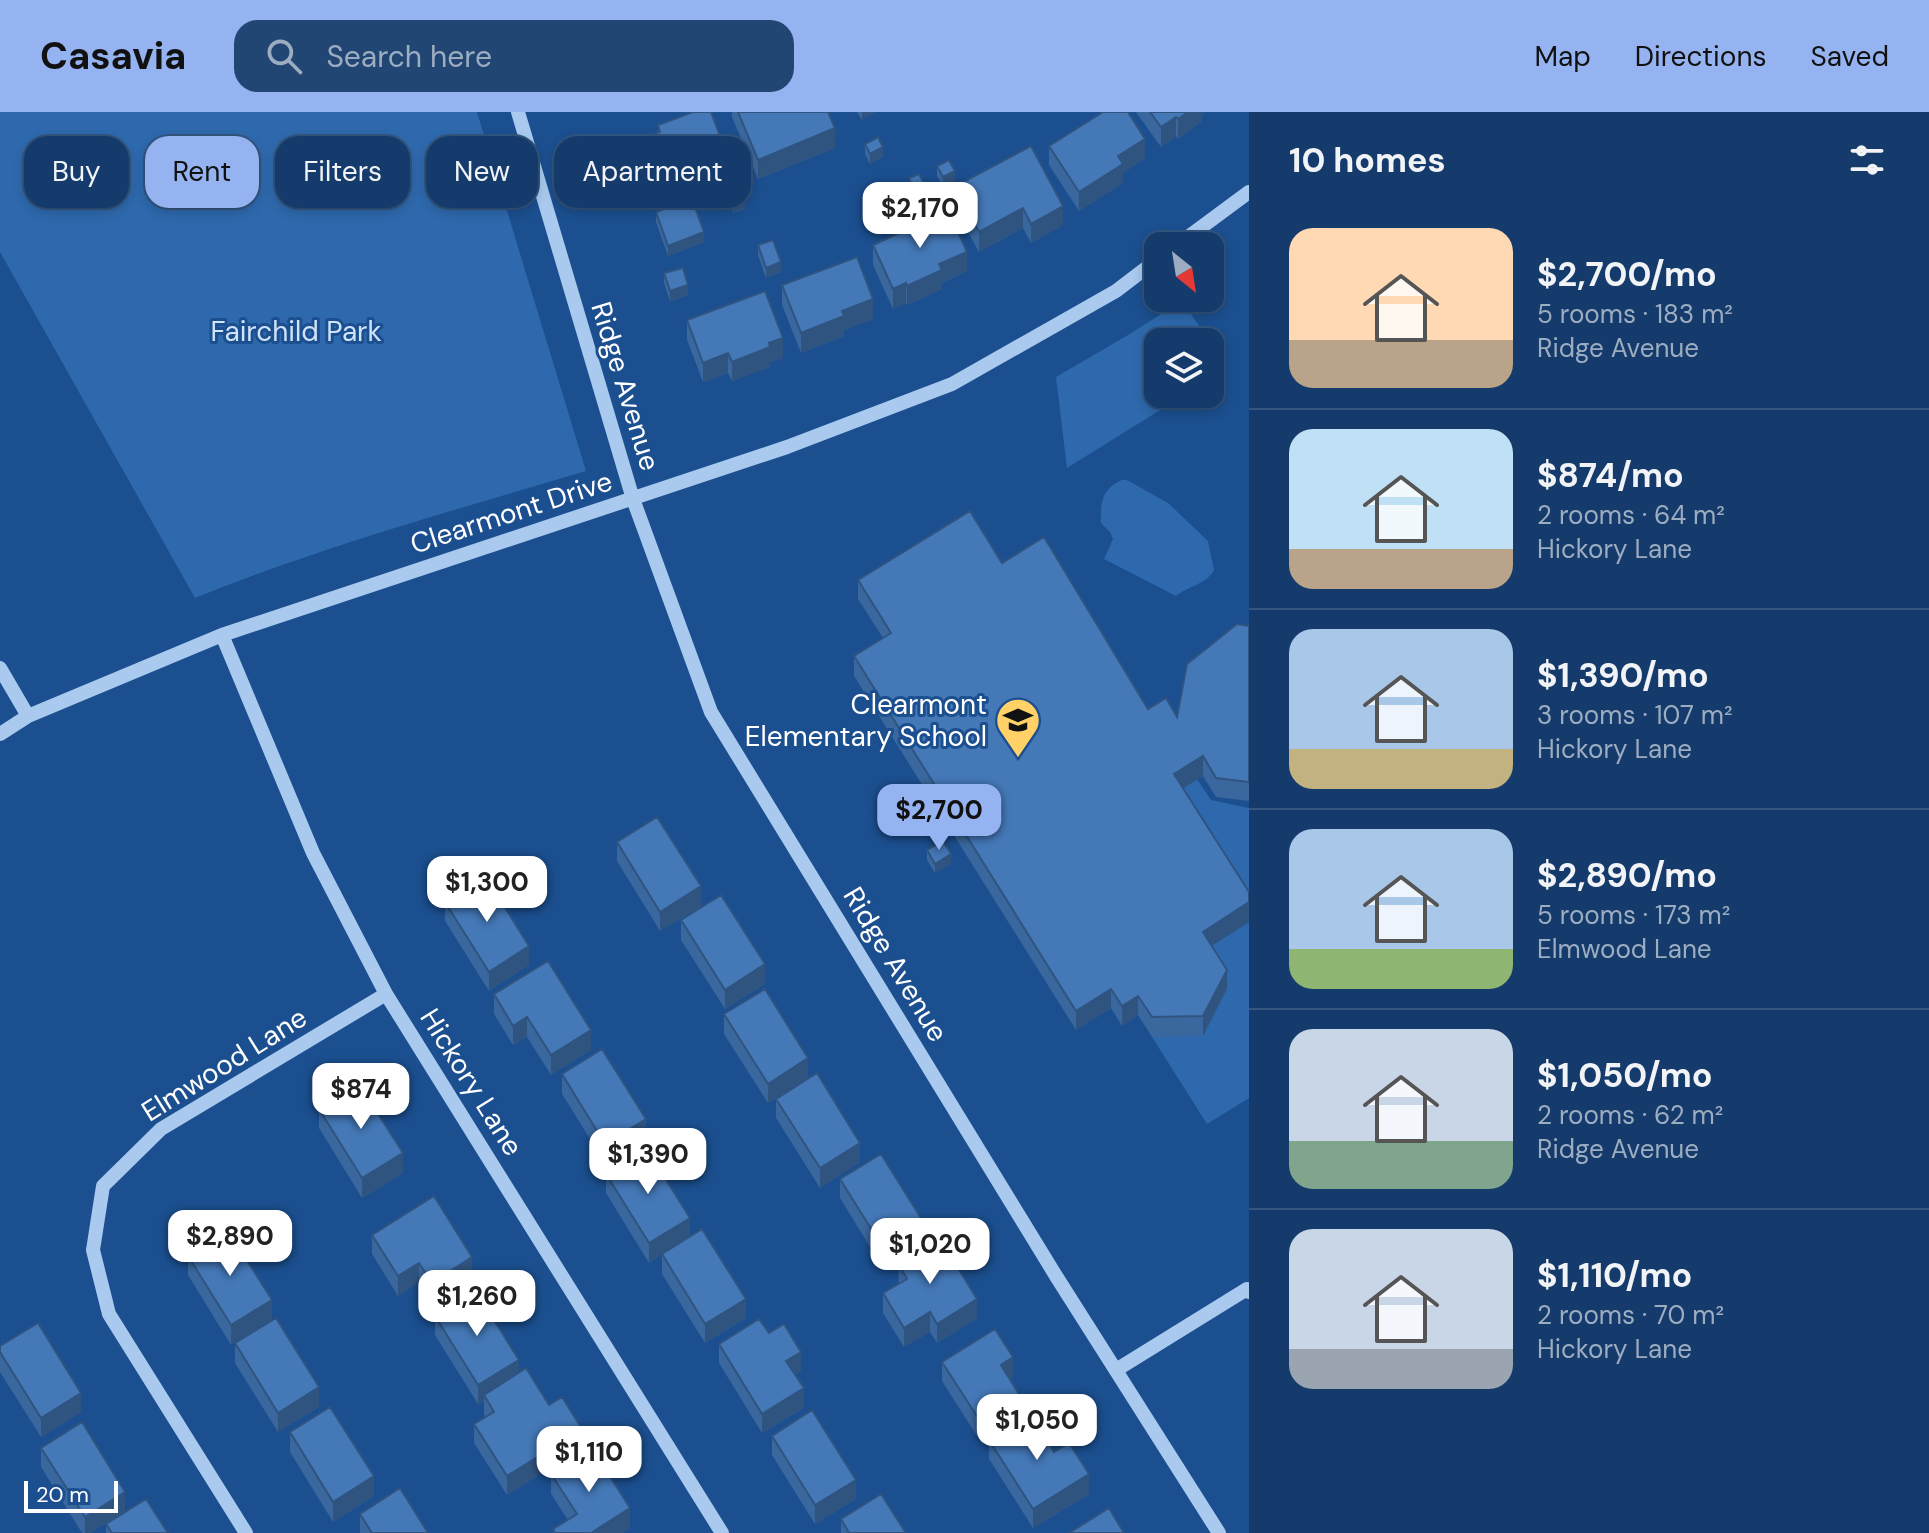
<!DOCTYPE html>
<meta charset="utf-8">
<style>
:root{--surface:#143b6b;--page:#214673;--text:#f1f3f6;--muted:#9dadc1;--line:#33557e;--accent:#95b2f1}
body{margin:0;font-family:"DM Sans",sans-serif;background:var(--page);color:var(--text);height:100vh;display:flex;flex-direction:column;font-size:30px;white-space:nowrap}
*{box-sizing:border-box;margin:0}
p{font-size:26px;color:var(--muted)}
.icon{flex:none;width:44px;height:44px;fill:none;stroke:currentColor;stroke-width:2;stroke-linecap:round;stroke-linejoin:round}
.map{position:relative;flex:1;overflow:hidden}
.details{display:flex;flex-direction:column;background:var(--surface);width:680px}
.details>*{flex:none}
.banner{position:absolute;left:24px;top:24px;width:760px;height:72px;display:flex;gap:16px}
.needle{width:52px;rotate:150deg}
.fabs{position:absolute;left:1144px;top:120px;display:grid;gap:16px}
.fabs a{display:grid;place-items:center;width:80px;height:80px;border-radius:16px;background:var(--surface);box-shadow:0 4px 12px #0003,0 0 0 2px var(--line);font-size:40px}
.scale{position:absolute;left:24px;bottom:20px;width:94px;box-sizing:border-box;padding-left:8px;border:4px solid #fff;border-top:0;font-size:22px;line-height:28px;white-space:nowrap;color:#fff;-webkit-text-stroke:6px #1b4f8f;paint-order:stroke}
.price{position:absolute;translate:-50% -68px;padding:0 18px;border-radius:16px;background:#fff;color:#222;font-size:26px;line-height:52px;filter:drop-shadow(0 2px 4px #0008)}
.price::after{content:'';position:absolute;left:50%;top:48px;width:24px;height:18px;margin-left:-12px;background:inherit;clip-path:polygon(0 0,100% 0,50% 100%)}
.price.current{background:var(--accent);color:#111}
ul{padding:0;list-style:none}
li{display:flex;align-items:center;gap:24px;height:200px;padding:0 40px}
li+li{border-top:2px solid var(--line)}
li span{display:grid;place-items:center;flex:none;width:224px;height:160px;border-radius:24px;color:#555}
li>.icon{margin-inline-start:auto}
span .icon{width:96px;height:96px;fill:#fffc;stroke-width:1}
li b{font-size:34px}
h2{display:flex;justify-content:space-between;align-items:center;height:96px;padding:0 40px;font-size:34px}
.chip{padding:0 28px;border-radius:24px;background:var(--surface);box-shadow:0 4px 12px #0003,0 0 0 2px var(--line);font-size:28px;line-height:72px}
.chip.current{background:var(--accent);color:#111}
header{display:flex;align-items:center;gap:48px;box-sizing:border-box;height:112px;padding:0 40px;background:var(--accent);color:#111}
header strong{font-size:38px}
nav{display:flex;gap:44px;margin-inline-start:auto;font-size:28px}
.search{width:560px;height:72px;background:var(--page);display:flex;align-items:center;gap:20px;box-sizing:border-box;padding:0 28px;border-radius:24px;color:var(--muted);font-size:30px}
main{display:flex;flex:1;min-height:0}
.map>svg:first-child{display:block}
.green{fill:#2e69ad}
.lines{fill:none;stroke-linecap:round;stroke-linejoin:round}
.minor{stroke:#a9c9ee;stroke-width:14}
.wall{fill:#3a679d}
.shaded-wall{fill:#305480}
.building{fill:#4478b7;stroke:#305480;stroke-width:2}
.labels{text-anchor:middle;stroke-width:6;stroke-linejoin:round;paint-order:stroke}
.park-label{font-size:28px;fill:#cfe3fa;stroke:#1b4f8f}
.street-label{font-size:28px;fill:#fff;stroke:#1b4f8f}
.poi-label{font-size:28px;fill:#fff;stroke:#1b4f8f;text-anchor:end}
</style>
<header>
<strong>Casavia</strong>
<div class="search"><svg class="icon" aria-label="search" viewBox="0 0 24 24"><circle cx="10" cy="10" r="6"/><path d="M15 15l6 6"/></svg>Search here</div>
<nav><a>Map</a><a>Directions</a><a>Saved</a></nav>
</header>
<main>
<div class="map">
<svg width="1249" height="1421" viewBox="0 0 1249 1421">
<rect width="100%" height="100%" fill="#1b4f8f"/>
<path class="green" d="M0,0H477L586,359C455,398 321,435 195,486L0,140Z
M1182,189L1210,230H1158V282H1186L1067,356L1056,265L1128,223Z
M1122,368H1127L1168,391L1208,429L1214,458C1206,473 1188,474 1176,484L1104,447L1113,427L1110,420L1101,411C1100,392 1102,376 1122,368Z
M1197,667L1211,688L1249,696V800L1174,682Z
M1249,810V986L1207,1012L1152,925L1203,839Z"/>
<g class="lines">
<path class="minor" d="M518,0L633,387L711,600L1056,1164L1219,1421
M1176,134L1249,80
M222,523L313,741L386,882L722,1421
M0,556L28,604
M0,622L28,604L222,523L787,335L952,272L1116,179L1158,147
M1116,1258L1247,1177L1249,1180
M246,1421L109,1202L93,1138L103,1074L161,1017L386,882"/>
</g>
<path class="wall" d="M732,0H828L835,36L758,67L732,5Z
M857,0H875L862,8Z
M1136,0H1205L1202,2V9L1178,27L1176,24L1161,35Z
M658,13L727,62L648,91L633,50V30L658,21Z
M865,32L883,45L870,52L865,42Z
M1049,34L1145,46L1123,61V71L1079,99L1049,53Z
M937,54L955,69L943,75L937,64Z
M909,66L926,85L915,90L909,76Z
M954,75L1063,94V113L1031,131L1023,116L979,140L954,95Z
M728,76L745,97L733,101L728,86Z
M656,100L704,130L668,144L656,110Z
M758,133L781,160L766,166L758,143Z
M873,133L967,159L942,171V177L907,193L906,191L893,197L873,153Z
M664,161L688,183L670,189L664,171Z
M782,173L873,207L844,218V224L801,241L782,193Z
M687,208L783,246L770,250V255L732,269L728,261L703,270L687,228Z
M1002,451L1148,597L1177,605L1249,514V689L1216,685L1203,664L1183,676L1211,834L1227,877L1203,924L1152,925L1138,903L1122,914L1111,896L1076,918L854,564V544L883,526L858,487V468Z
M617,730L701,794L660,819L617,749Z
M927,738L951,752L935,761L927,748Z
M445,790L529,853L489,879L445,809Z
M681,808L765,872L725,897L681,828Z
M494,882L591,938L551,963L527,925L513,933L494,902Z
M724,902L808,966L768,991L724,922Z
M562,962L646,1026L605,1051L562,982Z
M776,987L860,1050L820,1076L776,1006Z
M319,997L403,1061L362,1086L319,1016Z
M606,1062L690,1125L746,1206L705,1231L662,1162V1142L649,1151L606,1081Z
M840,1067L924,1130L883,1156L840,1086Z
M372,1123L472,1165L432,1190L419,1170L398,1184L372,1142Z
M188,1144L272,1208L231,1233L188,1163Z
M898,1151L977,1206L937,1231L930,1220L904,1235L883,1201V1181L899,1172Z
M435,1204L519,1261L549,1293L582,1336L507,1383L474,1331V1312L485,1305L484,1302V1289L478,1292L435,1223Z
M769,1221L801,1259L795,1263L804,1296L762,1321L719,1251V1232Z
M235,1231L319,1295L278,1320L235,1251Z
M0,1234L81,1300L41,1325L0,1260Z
M942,1250L1013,1265L1010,1267L1022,1307L982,1332L942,1269Z
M290,1320L374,1384L333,1410L290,1340Z
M772,1324L856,1387L815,1412L772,1343Z
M989,1328L1054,1340L1089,1382L1033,1416L989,1347Z
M41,1336L125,1399L90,1421H82L41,1355Z
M551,1362L630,1416L622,1421H553V1417L568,1408L551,1382Z
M360,1402L428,1421H360Z
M841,1407L906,1421H841Z
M106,1412L168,1421H106Z"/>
<path class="shaded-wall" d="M862,0H875L862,8Z
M1188,0H1205L1202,2V9L1178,27V7Z
M1176,5V24L1161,35V15Z
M835,16V36L758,67V48Z
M1145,27V46L1123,61V71L1079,99V80L1118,44Z
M883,35V45L870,52V42Z
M727,43V62L648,91V72Z
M955,59V69L943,75V65Z
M926,75V85L915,90V80Z
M745,87V97L733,101V91Z
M1063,94V113L1031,131V112Z
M1023,96V116L979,140V120Z
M704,120V130L668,144V134Z
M967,140V159L942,171V177L907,193V174L939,152Z
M781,150V160L766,166V156Z
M906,171V191L893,197V177Z
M688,173V183L670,189V179Z
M873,187V207L844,218V224L801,241V221L842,199Z
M783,226V246L770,250V255L732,269V250L769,231Z
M728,241V261L703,270V251Z
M1203,644V664L1174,682V662Z
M951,742V752L935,761V752Z
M701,774V794L660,819V800Z
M1249,790V810L1203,839V820Z
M529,834V853L489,879V860Z
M765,852V872L725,897V878Z
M1227,858V877L1203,924V904Z
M1111,877V896L1076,918V899Z
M1138,884V903L1122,914V894Z
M527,905V925L513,933V914Z
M591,918V938L551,963V943Z
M808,946V966L768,991V972Z
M646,1007V1026L605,1051V1032Z
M860,1031V1050L820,1076V1056Z
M403,1041V1061L362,1086V1066Z
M690,1106V1125L649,1151V1131Z
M924,1111V1130L883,1156V1136Z
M472,1145V1165L432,1190V1171Z
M419,1151V1170L398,1184V1164Z
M746,1187V1206L705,1231V1212Z
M977,1187V1206L937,1231V1212Z
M272,1188V1208L231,1233V1213Z
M930,1200V1220L904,1235V1216Z
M801,1240V1259L786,1268V1249Z
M1013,1245V1265L1001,1272V1253Z
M519,1248V1267L484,1283V1289L478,1292V1273Z
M319,1275V1295L278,1320V1301Z
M804,1276V1296L762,1321V1302Z
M81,1281V1300L41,1325V1306Z
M1022,1287V1307L982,1332V1312Z
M582,1317V1336L507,1383V1364Z
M1089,1362V1382L1033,1416V1397Z
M374,1364V1384L333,1410V1390Z
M856,1368V1387L815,1412V1393Z
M125,1380V1399L90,1421H85V1405Z
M630,1396V1416L622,1421H591Z"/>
<path class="building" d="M693,0H711L727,43L648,72L633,30L660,20L658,13Z
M738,0H828L835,16L758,48Z
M1103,0H1128L1145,27L1118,44L1123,52L1079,80L1049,34Z
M1150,0H1188L1178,7L1176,5L1161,15Z
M878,25L883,35L870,42L865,32Z
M1031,34L1063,94L1031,112L1023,96L979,120L954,75Z
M949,48L955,59L943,65L937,54Z
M919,62L926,75L915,80L909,66Z
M739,72L745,87L733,91L728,76Z
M692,87L704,120L668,134L656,100Z
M948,98L967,140L939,152L942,158L907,174L906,171L893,177L873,133Z
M773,128L781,150L766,156L758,133Z
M857,145L873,187L842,199L844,204L801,221L782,173Z
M683,156L688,173L670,179L664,161Z
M765,179L783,226L769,231L770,235L732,250L728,241L703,251L687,208Z
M970,399L1002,451L1044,425L1148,597L1166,586L1177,605L1187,552L1237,512L1249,514V670L1216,666L1203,644L1174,662L1249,780V790L1203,820L1227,858L1203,904L1152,905L1138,884L1122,894L1111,877L1076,899L854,544L891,521L858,468Z
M657,705L701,774L660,800L617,730Z
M943,729L951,742L935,752L927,738Z
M486,765L529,834L489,860L445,790Z
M721,783L765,852L725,878L681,808Z
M548,849L591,918L551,943L527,905L513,914L494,882Z
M765,877L808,946L768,972L724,902Z
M602,937L646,1007L605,1032L562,962Z
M817,961L860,1031L820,1056L776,987Z
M359,972L403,1041L362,1066L319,997Z
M646,1036L690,1106L649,1131L606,1062Z
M881,1042L924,1111L883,1136L840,1067Z
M434,1084L472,1145L432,1171L419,1151L398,1164L372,1123Z
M702,1117L746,1187L705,1212L662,1142Z
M228,1118L272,1188L231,1213L188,1144Z
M939,1125L977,1187L937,1212L930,1200L904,1216L883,1181L907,1167L898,1151Z
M475,1178L519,1248L478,1273L435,1204Z
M276,1206L319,1275L278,1301L235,1231Z
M759,1207L769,1221L784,1212L801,1240L786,1249L804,1276L762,1302L719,1232Z
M38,1211L81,1281L41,1306L0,1240V1234Z
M995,1217L1013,1245L1001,1253L1022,1287L982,1312L942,1250Z
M526,1256L549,1293L562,1285L582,1317L507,1364L474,1312L494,1300L484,1283Z
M330,1295L374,1364L333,1390L290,1320Z
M812,1298L856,1368L815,1393L772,1324Z
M1031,1303L1054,1340L1069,1331L1089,1362L1033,1397L989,1328Z
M82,1310L125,1380L85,1405L41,1336Z
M592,1336L630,1396L591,1421H555L553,1417L577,1402L551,1362Z
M400,1376L428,1421H372L360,1402Z
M881,1382L906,1421H849L841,1407Z
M146,1387L168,1421H112L106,1412Z
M1109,1396L1124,1421H1069Z"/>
<defs>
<g id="school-pin" transform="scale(2.3)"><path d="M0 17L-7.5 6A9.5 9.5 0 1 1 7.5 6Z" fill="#ffd166" stroke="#1b4f8f"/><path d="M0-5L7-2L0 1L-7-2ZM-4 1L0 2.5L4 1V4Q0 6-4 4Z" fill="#111"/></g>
</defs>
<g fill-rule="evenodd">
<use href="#school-pin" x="1018" y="608"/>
</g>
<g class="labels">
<g class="park-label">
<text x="296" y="229">Fairchild Park</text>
</g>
<g class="street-label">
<text transform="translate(626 274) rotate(73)" y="10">Ridge Avenue</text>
<text transform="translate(511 400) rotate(-18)" y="10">Clearmont Drive</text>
<text transform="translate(896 852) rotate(59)" y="10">Ridge Avenue</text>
<text transform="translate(224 952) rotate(-32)" y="10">Elmwood Lane</text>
<text transform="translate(472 970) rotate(58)" y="10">Hickory Lane</text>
</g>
<g class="poi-label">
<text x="987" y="602">Clearmont<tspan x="987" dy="32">Elementary School</tspan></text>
</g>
</g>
</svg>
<div class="fabs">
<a><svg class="needle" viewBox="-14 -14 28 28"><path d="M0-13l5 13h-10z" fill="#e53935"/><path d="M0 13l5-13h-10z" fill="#9dadc1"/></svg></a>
<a><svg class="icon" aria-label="layers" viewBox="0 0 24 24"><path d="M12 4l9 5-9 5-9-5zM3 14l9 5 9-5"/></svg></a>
</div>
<div class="scale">20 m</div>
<b class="price" style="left:920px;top:138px">$2,170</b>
<b class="price current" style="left:939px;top:740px">$2,700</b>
<b class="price" style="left:487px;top:812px">$1,300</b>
<b class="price" style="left:361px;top:1019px">$874</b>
<b class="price" style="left:648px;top:1084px">$1,390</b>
<b class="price" style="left:230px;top:1166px">$2,890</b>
<b class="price" style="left:930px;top:1174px">$1,020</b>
<b class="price" style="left:477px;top:1226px">$1,260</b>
<b class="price" style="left:1037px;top:1350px">$1,050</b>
<b class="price" style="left:589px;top:1382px">$1,110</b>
<div class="banner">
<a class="chip">Buy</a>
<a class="chip current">Rent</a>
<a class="chip">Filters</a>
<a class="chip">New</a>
<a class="chip">Apartment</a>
</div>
</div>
<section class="details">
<h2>10 homes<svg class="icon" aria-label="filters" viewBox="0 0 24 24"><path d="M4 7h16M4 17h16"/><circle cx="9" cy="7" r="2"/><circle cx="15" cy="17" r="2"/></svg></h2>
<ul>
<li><span style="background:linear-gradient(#ffd9b3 70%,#b9a48a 0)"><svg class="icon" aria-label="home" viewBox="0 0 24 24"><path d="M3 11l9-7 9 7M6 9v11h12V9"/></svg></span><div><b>$2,700/mo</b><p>5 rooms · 183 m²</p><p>Ridge Avenue</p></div></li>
<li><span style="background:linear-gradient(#bfe0f5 75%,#b9a48a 0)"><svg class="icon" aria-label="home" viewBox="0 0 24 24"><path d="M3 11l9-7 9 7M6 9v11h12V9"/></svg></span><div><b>$874/mo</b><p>2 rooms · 64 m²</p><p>Hickory Lane</p></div></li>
<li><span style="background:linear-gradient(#a9c7e8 75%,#c2b280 0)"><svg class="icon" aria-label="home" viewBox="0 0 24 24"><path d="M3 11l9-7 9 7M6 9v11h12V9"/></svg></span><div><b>$1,390/mo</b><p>3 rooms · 107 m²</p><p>Hickory Lane</p></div></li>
<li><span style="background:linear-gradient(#a9c7e8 75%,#8fb573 0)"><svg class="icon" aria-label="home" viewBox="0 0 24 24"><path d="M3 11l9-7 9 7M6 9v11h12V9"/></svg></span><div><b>$2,890/mo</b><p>5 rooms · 173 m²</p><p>Elmwood Lane</p></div></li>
<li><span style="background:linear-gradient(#c9d6e8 70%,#7fa58c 0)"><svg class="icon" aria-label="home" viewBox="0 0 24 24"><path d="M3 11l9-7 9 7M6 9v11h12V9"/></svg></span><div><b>$1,050/mo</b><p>2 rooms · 62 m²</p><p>Ridge Avenue</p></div></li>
<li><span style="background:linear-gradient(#c9d6e8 75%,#9aa5b1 0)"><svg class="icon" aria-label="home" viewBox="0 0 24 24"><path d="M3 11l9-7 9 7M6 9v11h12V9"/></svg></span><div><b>$1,110/mo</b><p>2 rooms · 70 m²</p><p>Hickory Lane</p></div></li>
</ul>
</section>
</main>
